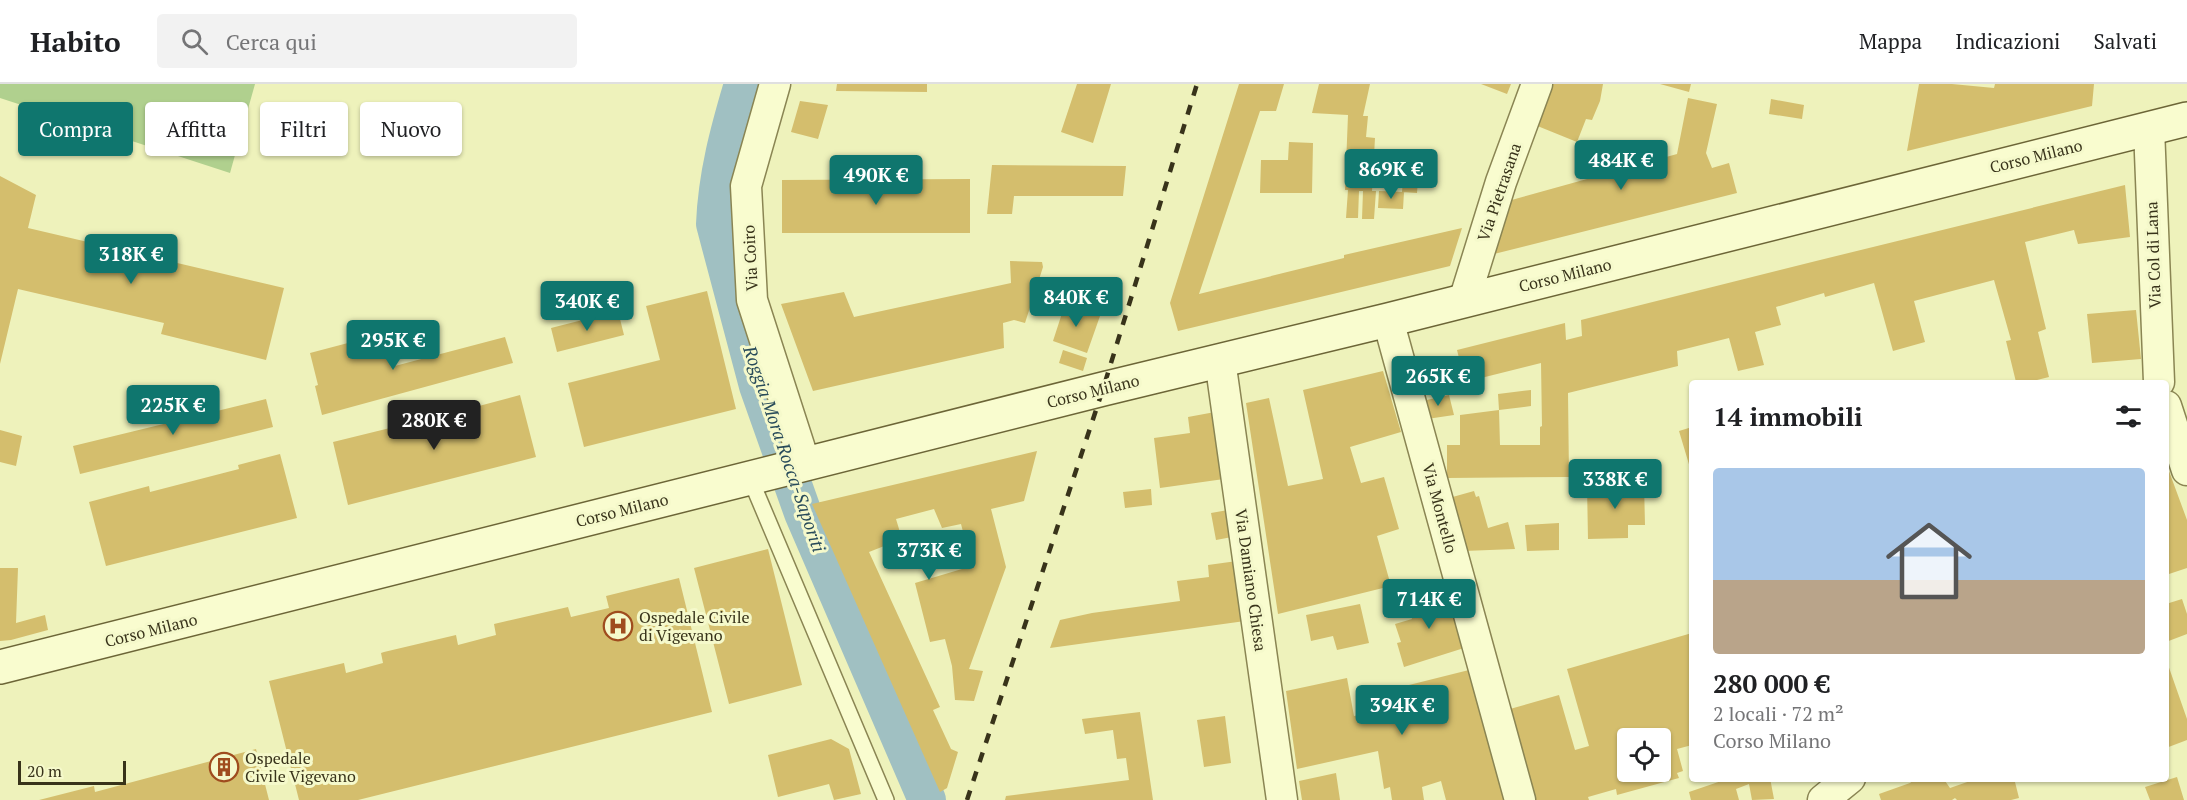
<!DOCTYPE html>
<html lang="it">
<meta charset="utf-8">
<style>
:root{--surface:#fff;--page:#f2f2f2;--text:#202124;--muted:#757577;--line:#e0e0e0;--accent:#0f766e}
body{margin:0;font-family:"PT Serif",serif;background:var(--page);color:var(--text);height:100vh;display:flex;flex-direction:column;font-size:22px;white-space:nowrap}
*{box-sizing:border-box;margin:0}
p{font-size:20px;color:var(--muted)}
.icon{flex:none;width:33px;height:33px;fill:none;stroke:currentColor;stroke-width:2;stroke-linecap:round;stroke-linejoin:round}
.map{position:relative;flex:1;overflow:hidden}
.panel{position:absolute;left:1689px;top:296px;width:480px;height:402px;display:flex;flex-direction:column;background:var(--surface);border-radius:6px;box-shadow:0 2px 4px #0004}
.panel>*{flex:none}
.guide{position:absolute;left:18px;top:18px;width:570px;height:54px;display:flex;gap:12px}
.tools{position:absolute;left:1617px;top:644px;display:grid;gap:12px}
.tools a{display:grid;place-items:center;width:54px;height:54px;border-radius:6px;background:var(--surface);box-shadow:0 2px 4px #0004;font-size:30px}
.scale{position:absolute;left:18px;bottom:15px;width:108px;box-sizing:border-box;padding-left:6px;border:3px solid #38331a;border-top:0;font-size:16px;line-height:21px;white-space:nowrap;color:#38331a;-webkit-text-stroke:4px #f5f9cb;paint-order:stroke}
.price{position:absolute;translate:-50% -51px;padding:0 14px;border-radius:6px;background:var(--accent);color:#fff;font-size:20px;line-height:39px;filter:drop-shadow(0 2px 3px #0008)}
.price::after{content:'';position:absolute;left:50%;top:36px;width:18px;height:14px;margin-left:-9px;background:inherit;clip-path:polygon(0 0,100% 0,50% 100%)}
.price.on{background:#222;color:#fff}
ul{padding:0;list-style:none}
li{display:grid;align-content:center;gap:12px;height:318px;padding:0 24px}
li span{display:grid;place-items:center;height:186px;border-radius:6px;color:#555}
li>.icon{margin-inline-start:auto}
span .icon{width:108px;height:108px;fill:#fffc;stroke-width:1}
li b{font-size:26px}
h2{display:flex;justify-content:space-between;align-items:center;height:72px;padding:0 24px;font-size:26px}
.chip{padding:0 21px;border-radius:6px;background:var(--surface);box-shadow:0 2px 4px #0004;font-size:21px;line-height:54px}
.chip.on{background:var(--accent);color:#fff}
header{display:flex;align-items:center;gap:36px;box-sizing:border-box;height:84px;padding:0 30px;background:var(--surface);border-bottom:2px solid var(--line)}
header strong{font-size:28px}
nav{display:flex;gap:33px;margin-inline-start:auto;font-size:21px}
.search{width:420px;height:54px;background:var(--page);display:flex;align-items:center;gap:15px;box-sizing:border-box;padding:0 21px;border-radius:6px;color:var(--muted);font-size:22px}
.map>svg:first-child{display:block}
.green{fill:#b0d08e}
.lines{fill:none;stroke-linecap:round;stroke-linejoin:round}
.canal{stroke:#a0c0c2;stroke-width:38}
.building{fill:#d4be6d;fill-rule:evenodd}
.lane-casing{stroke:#8a8553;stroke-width:18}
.street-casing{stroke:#8a8553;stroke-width:33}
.secondary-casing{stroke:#6c6537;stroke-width:36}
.lane{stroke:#f9fccf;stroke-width:15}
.street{stroke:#f9fccf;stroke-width:30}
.secondary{stroke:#f9fccf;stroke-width:33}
.rail{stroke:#38331a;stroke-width:4.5;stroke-dasharray:10 10;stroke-linecap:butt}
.labels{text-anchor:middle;stroke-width:6;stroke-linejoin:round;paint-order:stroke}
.street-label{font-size:16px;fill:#38331a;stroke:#f5f9cb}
.poi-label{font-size:16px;fill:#38331a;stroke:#f5f9cb;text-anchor:start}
.water-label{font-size:18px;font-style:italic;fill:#274a59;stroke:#f5f9cb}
</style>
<header>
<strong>Habito</strong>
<div class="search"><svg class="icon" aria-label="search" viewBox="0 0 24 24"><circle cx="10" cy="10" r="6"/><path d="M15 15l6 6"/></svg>Cerca qui</div>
<nav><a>Mappa</a><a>Indicazioni</a><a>Salvati</a></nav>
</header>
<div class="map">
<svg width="2187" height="716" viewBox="0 0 2187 716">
<rect width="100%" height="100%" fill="#eef2bb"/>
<path class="green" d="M0,0H255L230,89L0,14Z"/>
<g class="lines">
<path class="canal" d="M743,0C729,47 717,91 715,140L758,302L803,429L927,716"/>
</g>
<path class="building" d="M837,0H927V8L836,7Z
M1077,0H1111L1093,59L1061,48Z
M1239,0H1284L1276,27H1260L1199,210L1344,174V171L1462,144L1450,182L1178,247L1170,219Z
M1319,0H1370L1363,32H1368L1366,53L1375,54L1372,107H1376L1374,135H1362L1363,107H1359L1358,134H1346L1348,106H1345L1348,31L1312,29Z
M1481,0H1511L1507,10Z
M1550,0H1603L1600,17L1592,36L1586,35L1577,58L1535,41Z
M1660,0H1691L1689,8Z
M1919,0H1952L1994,4L1995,0H2094L2092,22L1907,67Z
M1688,14L1717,20L1706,69L1712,84L1729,79L1737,109L1486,172L1508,117L1677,70Z
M1771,15L1804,21L1802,35L1769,30Z
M800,17L828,21L818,55L791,48Z
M1289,58L1313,59L1312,109H1260L1261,76H1288Z
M992,81L1126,82L1123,112H1014L1012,130H987Z
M1404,82H1419L1417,109L1402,108Z
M0,92L36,111L28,144L284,204L266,276L161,250L164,239L18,205L0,280Z
M970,95V149H782V96Z
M2125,101L2130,153L2078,160L2074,146L2025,158L2046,245L2038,248L2049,293L2029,298H2016L2006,257L2011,256L1994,196L1914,217L1925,258L1893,267L1874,199L1825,213L1824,209L1776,223L1781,241L1755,248L1764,281L1738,287L1729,254L1677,267L1678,282L1568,309L1569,393L1447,394V361H1460V331L1499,326L1498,310L1531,306V322L1499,326L1500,361H1540V343L1542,342L1541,279L1465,298L1457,266L1565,239L1566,256L1582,252L1581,236L1816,177L1819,186L1816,177Z
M1379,107L1404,108L1403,125L1378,124Z
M1010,177L1042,178L1043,183L1025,239L1014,236L1003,239L1004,264L813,307L781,220L844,208L854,233L1011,199Z
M707,207L736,325L584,363L568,299L660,276L646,222Z
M1065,220L1100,232L1087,269L1053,257Z
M2136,226L2141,275L2092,279L2087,230Z
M618,227L624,251L557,268L551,244Z
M382,250L391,283L505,253L513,279L322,331L315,302L318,301L310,269Z
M1063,266L1087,274L1083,287L1059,279Z
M1383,287L1401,348L1350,363L1361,399L1384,393L1399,445L1377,452L1391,502L1278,530L1246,319L1269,314L1288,402L1323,395L1303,306Z
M520,311L536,373L348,421L333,358L390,344L391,348L480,325L479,322Z
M1449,311L1454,331L1427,335L1422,317Z
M266,315L273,343L80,390L73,362Z
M1215,328L1224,395L1160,404L1154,354L1190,349L1188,333Z
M1692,343V387H1691L1679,347Z
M0,346L22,352L16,382L0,378Z
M1037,367L1024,417L991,425L1006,483L969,585L983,587L974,617L955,616L952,582L945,555L930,558L915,499L972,482L961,440L942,444L934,425L896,435L902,455L869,468L940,623L933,626L951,665L958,668L947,704L940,708L812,420Z
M280,370L297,434L106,482L89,418L149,402L150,408L239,385L238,381Z
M2166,379L2187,436V484L2166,491Z
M1644,399L1645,441H1628V454L1588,455L1587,401Z
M1151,405L1152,421L1125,424L1123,408Z
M1474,407L1476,413L1479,412L1488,444L1508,438L1515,465L1464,467L1449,414Z
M1228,426L1232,453L1216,456L1211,429Z
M1559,439V466L1527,467L1525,441Z
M768,465L802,601L729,620L694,484Z
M1237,477L1245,537L1050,564L1060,536L1092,529L1180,517L1177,497L1209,493L1208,481Z
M0,484H18L16,539L45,531L48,546L11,556L0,557Z
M679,494L712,628L358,716H299L269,597L344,579L346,589L383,579L381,569L384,568L456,551L458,561L496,551L494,540L568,523L571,533L609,524L606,512Z
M1446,506L1464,564L1404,583L1397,559L1401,558L1395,540L1412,535L1407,518Z
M2182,515L2187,530V550L2166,558V520Z
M1360,520L1369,559L1337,566L1333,552L1311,557L1306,531Z
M1692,549V661L1677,665L1683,687L1677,689L1679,694L1617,711L1616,705L1588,713L1589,716H1536L1510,625L1559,611L1575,666L1589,662L1567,585ZM1628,654H1660V687H1628Z
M2166,575L2187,635V656L2166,664Z
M1469,586L1506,716H1446L1441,697L1422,703L1424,716H1392L1390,703L1384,705L1378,667L1297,685L1286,607L1347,594L1354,632L1375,628L1368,604L1401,603Z
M1140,628L1153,716H1005L1006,712L1129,696L1126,674L1117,675L1113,646L1085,650L1082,635Z
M1225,632L1231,679L1204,683L1197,636Z
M831,655L849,665L861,710L834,716L829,700L778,713L768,671Z
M256,665L269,716H39L94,702L95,708Z
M1336,689L1340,716H1302L1299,697Z
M2177,693L2184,716H2150L2145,703Z
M1730,694H1770L1774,715L1752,716L1749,700L1736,705L1739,716H1691L1689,708Z
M1916,694H1943L1950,704L1973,696L1972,694H2014L2019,714L2011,716H1957L1955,714L1952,716H1881L1879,710L1910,699Z"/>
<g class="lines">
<g class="lane-casing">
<path id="lane" d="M750,394L886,716"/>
</g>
<g class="street-casing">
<path id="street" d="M775,0L746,102L752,216L805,380
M2149,44L2159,298
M1464,217L1501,98L1537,0
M1388,236L1520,716
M1220,276L1282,716
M2166,322L2187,386
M1823,716L1850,694"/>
</g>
<g class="secondary-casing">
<path id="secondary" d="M0,583L1103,305L1388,236L2187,35"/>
</g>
<use href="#lane" class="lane"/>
<use href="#street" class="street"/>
<use href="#secondary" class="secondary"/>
<path class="rail" d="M967,716L1103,305L1197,0"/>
</g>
<defs>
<g id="hospital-ring" transform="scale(1.5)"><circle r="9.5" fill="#f5f9cb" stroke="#9f4c1e" stroke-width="1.5"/><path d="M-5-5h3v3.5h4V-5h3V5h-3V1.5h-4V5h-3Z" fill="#9f4c1e"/></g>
<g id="building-ring" transform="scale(1.5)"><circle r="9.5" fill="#f5f9cb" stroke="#9f4c1e" stroke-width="1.5"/><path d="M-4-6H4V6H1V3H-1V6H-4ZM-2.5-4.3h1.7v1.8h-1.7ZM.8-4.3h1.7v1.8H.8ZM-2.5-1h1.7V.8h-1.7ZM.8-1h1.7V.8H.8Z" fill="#9f4c1e"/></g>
</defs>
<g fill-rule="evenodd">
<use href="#hospital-ring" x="618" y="542"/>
<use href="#building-ring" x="224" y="683"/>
</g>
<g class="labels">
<g class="street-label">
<text transform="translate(2036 72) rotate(-14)" y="6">Corso Milano</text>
<text transform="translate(1499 108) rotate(-71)" y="6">Via Pietrasana</text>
<text transform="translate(2153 171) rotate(-92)" y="6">Via Col di Lana</text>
<text transform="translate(750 174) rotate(-93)" y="6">Via Coiro</text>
<text transform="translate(1565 191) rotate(-14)" y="6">Corso Milano</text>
<text transform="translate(1093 307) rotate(-14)" y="6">Corso Milano</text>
<text transform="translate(1440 424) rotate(75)" y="6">Via Montello</text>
<text transform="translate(622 426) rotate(-14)" y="6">Corso Milano</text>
<text transform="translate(1251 496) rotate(82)" y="6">Via Damiano Chiesa</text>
<text transform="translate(151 546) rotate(-14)" y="6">Corso Milano</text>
</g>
<g class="poi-label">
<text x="639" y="539">Ospedale Civile<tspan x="639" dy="18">di Vigevano</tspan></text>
<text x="245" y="680">Ospedale<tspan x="245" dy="18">Civile Vigevano</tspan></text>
</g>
<g class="water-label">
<text transform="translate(784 365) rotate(71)" y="6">Roggia Mora Rocca-Saporiti</text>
</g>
</g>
</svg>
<div class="tools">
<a><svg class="icon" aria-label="locate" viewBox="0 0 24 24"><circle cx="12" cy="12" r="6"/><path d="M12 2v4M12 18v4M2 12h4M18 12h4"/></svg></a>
</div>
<div class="scale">20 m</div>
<b class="price" style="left:1621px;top:107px">484K €</b>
<b class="price" style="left:1391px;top:116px">869K €</b>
<b class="price" style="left:876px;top:122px">490K €</b>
<b class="price" style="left:131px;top:201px">318K €</b>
<b class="price" style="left:1076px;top:244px">840K €</b>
<b class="price" style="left:587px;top:248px">340K €</b>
<b class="price" style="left:393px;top:287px">295K €</b>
<b class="price" style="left:1438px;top:323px">265K €</b>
<b class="price" style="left:173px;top:352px">225K €</b>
<b class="price on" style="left:434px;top:367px">280K €</b>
<b class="price" style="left:1615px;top:426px">338K €</b>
<b class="price" style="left:929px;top:497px">373K €</b>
<b class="price" style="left:1429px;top:546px">714K €</b>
<b class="price" style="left:1402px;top:652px">394K €</b>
<div class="guide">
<a class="chip on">Compra</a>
<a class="chip">Affitta</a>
<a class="chip">Filtri</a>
<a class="chip">Nuovo</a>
</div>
<section class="panel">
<h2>14 immobili<svg class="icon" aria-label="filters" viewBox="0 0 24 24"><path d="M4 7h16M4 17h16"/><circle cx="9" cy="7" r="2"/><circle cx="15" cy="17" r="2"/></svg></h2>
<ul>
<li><span style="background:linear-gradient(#a9c7e8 60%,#b9a48a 0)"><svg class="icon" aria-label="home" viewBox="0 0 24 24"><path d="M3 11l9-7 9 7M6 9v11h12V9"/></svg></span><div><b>280 000 €</b><p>2 locali · 72 m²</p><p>Corso Milano</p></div></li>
</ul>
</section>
</div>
